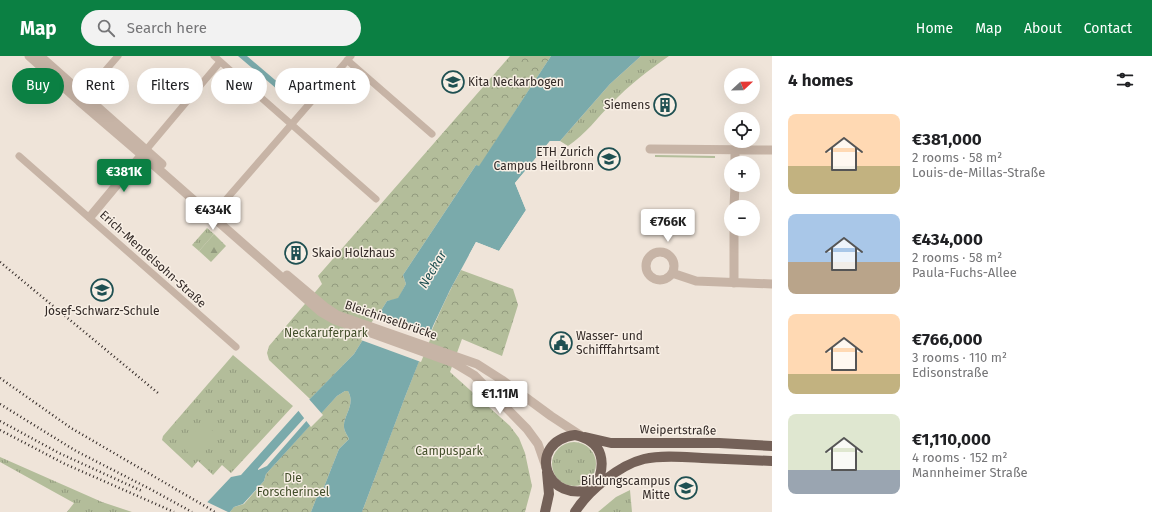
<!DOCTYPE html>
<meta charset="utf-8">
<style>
:root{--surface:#fff;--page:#f2f2f2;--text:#202124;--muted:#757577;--accent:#0b8043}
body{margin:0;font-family:"Fira Sans",sans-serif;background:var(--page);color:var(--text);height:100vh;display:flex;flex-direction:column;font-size:15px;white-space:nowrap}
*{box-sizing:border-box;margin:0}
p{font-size:13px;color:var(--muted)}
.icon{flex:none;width:22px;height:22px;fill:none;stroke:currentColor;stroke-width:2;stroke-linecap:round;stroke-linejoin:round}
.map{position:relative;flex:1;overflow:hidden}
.side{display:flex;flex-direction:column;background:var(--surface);width:380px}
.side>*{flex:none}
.hud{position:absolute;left:12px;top:12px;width:380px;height:36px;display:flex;gap:8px}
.needle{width:26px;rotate:68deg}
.controls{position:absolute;left:724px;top:12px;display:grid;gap:8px}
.controls a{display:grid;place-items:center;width:36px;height:36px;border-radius:50%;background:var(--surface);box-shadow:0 4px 16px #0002;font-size:20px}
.price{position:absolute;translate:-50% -34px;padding:0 9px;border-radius:4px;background:#fff;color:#222;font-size:13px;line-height:26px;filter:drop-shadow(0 1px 2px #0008)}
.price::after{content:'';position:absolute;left:50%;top:24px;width:12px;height:9px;margin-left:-6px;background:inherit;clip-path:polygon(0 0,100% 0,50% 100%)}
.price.active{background:var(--accent);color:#fff}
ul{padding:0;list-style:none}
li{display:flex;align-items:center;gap:12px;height:100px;padding:0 16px}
li span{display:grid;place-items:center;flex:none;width:112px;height:80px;border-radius:8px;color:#555}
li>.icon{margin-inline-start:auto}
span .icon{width:48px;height:48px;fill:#fffc;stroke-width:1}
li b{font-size:17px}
h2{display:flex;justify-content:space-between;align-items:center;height:48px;padding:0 16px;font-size:17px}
.pill{padding:0 14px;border-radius:18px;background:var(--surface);box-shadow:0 4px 16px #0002;font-size:14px;line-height:36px}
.pill.active{background:var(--accent);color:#fff}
header{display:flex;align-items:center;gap:24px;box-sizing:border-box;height:56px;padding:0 20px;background:var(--accent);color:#fff}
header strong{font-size:19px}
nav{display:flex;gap:22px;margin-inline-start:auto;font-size:14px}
.search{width:280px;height:36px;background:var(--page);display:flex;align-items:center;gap:10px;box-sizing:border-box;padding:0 14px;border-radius:22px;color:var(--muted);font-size:15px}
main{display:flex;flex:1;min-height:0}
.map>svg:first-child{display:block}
.grass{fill:url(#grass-tufts)}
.forest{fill:url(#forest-firs)}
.park{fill:url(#park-crowns)}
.pitch{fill:#b3bd9a}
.water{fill:#7aaaab;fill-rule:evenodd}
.pier{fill:#efe4d9}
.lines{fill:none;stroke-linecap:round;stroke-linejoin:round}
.pedestrian{stroke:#c7b4a6;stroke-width:7}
.minor{stroke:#c7b4a6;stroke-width:9}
.primary{stroke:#746158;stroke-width:10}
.rail{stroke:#332a27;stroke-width:2.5;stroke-dasharray:1 3;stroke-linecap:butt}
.labels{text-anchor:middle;stroke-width:3;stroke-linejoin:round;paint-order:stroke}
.poi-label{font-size:12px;fill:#332a27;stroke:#f8efe5;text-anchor:start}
.street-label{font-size:12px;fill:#332a27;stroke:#f8efe5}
.park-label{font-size:12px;fill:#44502c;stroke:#f8efe5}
.water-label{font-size:13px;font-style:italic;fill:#1f5052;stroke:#f8efe5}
</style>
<header>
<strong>Map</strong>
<div class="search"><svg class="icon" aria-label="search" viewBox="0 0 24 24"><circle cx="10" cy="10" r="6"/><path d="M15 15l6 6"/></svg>Search here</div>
<nav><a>Home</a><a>Map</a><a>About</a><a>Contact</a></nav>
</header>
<main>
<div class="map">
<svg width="772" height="456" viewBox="0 0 772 456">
<defs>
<pattern id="grass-tufts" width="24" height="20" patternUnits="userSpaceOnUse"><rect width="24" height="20" fill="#b3bd9a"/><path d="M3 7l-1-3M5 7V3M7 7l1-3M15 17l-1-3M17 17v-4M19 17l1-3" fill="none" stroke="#929a7e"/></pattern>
<pattern id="forest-firs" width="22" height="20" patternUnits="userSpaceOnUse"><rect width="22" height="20" fill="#b3bd9a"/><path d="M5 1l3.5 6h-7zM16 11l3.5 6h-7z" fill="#929a7e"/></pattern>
<pattern id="park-crowns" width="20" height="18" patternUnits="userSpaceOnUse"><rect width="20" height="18" fill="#b3bd9a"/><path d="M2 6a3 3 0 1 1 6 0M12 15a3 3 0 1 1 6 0" fill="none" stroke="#929a7e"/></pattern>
</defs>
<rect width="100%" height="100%" fill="#efe4d9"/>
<path class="grass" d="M641,0H669C649,14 629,29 612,47C597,62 586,78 568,90L560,85L610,28Z
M655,99L715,100V102L655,101Z
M207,172L214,178L199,195L192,189Z
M233,299L293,350L231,417L222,409L213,419L198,405L192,412L162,384L163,380Z
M552 408a22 22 0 1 1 44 0a22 22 0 1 1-44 0Z
M0,401L102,446L132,456H67L74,447L0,406Z
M630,434L632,456H598L616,441Z"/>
<path class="forest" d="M214,178L226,190L211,206L199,195Z"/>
<path class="park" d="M510,0H551L479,111L476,109L403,219L406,228L398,243L387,245L354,298L310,343L269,304L267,297L269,290L322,228L318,220Z
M461,214L513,233L518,249L502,300L462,283L450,316L510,370L519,382L525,397L532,430L525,456H362C381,406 399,355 419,305C432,274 444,244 461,214Z
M345,335H348C356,349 343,359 344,371C344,375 348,380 349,383L339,393L322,436L318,438L311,456H230L234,451L244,448L264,425L266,418L313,366L337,340Z"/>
<path class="pitch" d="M203,367L219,380L197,404L182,391Z"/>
<path class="water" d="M238,0H247L288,35L284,39Z
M551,0H641L610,28L560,85H550L515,127L526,154L499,195L476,186L450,234L433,270L405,341L362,456H311L318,438L322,436L339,393L349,383C348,380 344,375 344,371C343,359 356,349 348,335H345L337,340L266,418L264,425L243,448L234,451L230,456H198L231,421L241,419L301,352L354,298L387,245L398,242L406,228L403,219L476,109L479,110ZM306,360L309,362L267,410L258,414V413Z"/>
<path class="pier" d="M550,85H560L558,87H551L517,128L528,154L500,196L498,197L477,189L470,200L469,199L476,186L499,195L526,154L515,127Z
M376,259L432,279L421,306L361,284Z
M308,342L323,359L311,371L297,353Z
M205,445L207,446L228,456H196Z"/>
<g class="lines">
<path class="pedestrian" d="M214,0L376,143
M347,4L432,78
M84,39L118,0
M146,94L220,6
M19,100L236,291
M216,155L351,0"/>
<path class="minor" d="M29,0L79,45L156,111L321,256L335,264L454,307L474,319L527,373L538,388L546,411
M40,0L162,108
M650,93L772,94
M735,107V93
M734,151L735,129
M90,161L145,95
M646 210a14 14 0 1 1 28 0a14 14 0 1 1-28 0Z
M672,217L696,225L772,228
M287,219L325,251L337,259L477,308L502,324L551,360L583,381
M734,227V173"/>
<path class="primary" d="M575,379C604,385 607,408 595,432C545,451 525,386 575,379Z
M585,381L611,387H719L772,390
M545,456L549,438L547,416
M575,456C588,435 619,409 644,403C662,399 683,401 702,402C725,403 749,404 772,405"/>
<path class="rail" d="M0,206L158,337
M0,322L71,372L215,456
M0,348L76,395L152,434L192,456
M0,365L59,397L142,435
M0,374L65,408L174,456"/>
</g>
<defs>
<g id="school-ring" transform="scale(1.15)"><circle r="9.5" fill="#f8efe5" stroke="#1f5052" stroke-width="1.5"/><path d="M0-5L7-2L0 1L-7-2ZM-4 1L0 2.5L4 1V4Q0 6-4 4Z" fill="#1f5052"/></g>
<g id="building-ring" transform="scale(1.15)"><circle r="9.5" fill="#f8efe5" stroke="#1f5052" stroke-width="1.5"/><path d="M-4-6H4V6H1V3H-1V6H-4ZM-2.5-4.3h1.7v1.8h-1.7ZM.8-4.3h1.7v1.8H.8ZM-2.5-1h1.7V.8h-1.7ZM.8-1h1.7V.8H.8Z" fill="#1f5052"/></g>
<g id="university-ring" transform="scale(1.15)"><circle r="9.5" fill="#f8efe5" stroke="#1f5052" stroke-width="1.5"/><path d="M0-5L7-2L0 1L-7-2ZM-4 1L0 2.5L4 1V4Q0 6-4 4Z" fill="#1f5052"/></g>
<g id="civic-ring" transform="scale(1.15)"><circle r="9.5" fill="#f8efe5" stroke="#1f5052" stroke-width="1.5"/><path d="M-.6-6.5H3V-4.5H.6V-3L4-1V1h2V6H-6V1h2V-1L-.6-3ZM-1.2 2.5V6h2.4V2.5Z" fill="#1f5052"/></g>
</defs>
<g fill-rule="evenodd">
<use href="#school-ring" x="453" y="26"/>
<use href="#building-ring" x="665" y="49"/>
<use href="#university-ring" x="609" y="103"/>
<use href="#building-ring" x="296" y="197"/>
<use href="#school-ring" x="102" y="234"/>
<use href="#civic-ring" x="561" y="287"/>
<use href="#university-ring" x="686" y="432"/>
</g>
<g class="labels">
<g class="poi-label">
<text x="468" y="30">Kita Neckarbogen</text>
<text x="650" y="53" text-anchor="end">Siemens</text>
<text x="594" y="100" text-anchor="end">ETH Zurich<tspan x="594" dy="14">Campus Heilbronn</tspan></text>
<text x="312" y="201">Skaio Holzhaus</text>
<text x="102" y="259" text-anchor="middle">Josef-Schwarz-Schule</text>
<text x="576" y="284">Wasser- und<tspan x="576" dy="14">Schifffahrtsamt</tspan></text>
<text x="670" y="429" text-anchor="end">Bildungscampus<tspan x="670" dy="14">Mitte</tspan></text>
</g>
<g class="street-label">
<text transform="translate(153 203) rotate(42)" y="4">Erich-Mendelsohn-Straße</text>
<text transform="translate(391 264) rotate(19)" y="4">Bleichinselbrücke</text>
<text transform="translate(678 374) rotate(1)" y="4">Weipertstraße</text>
</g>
<g class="park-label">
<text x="326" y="281">Neckaruferpark</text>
<text x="449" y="399">Campuspark</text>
<text x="293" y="426">Die<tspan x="293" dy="14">Forscherinsel</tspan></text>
</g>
<g class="water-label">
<text transform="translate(432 213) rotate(-59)" y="5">Neckar</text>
</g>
</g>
</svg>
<div class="controls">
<a><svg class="needle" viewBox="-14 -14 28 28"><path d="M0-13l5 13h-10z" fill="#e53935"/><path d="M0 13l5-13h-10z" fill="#757577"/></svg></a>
<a><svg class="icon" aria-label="locate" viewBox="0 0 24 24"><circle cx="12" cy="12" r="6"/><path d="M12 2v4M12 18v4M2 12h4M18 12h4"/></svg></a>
<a>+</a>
<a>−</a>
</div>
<b class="price active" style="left:124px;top:137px">€381K</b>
<b class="price" style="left:213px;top:175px">€434K</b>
<b class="price" style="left:668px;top:187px">€766K</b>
<b class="price" style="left:500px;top:359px">€1.11M</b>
<div class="hud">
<a class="pill active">Buy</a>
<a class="pill">Rent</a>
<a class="pill">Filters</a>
<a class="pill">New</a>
<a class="pill">Apartment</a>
</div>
</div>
<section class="side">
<h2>4 homes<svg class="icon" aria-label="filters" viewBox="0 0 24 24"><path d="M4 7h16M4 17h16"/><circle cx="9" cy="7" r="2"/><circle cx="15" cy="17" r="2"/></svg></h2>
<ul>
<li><span style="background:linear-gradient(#ffd9b3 65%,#c2b280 0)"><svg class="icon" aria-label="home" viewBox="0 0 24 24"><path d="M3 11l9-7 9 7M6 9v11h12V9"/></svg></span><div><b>€381,000</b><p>2 rooms · 58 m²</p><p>Louis-de-Millas-Straße</p></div></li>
<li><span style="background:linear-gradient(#a9c7e8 60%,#b9a48a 0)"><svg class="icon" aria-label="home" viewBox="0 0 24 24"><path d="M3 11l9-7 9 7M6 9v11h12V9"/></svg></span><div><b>€434,000</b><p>2 rooms · 58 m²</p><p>Paula-Fuchs-Allee</p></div></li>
<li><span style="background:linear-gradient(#ffd9b3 75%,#c2b280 0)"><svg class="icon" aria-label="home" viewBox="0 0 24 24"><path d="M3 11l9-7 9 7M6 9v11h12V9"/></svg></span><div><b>€766,000</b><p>3 rooms · 110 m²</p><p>Edisonstraße</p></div></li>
<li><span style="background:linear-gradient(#dfe7d0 70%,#9aa5b1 0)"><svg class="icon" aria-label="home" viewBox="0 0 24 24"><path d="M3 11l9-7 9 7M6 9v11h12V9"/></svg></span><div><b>€1,110,000</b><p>4 rooms · 152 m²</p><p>Mannheimer Straße</p></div></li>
</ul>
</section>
</main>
